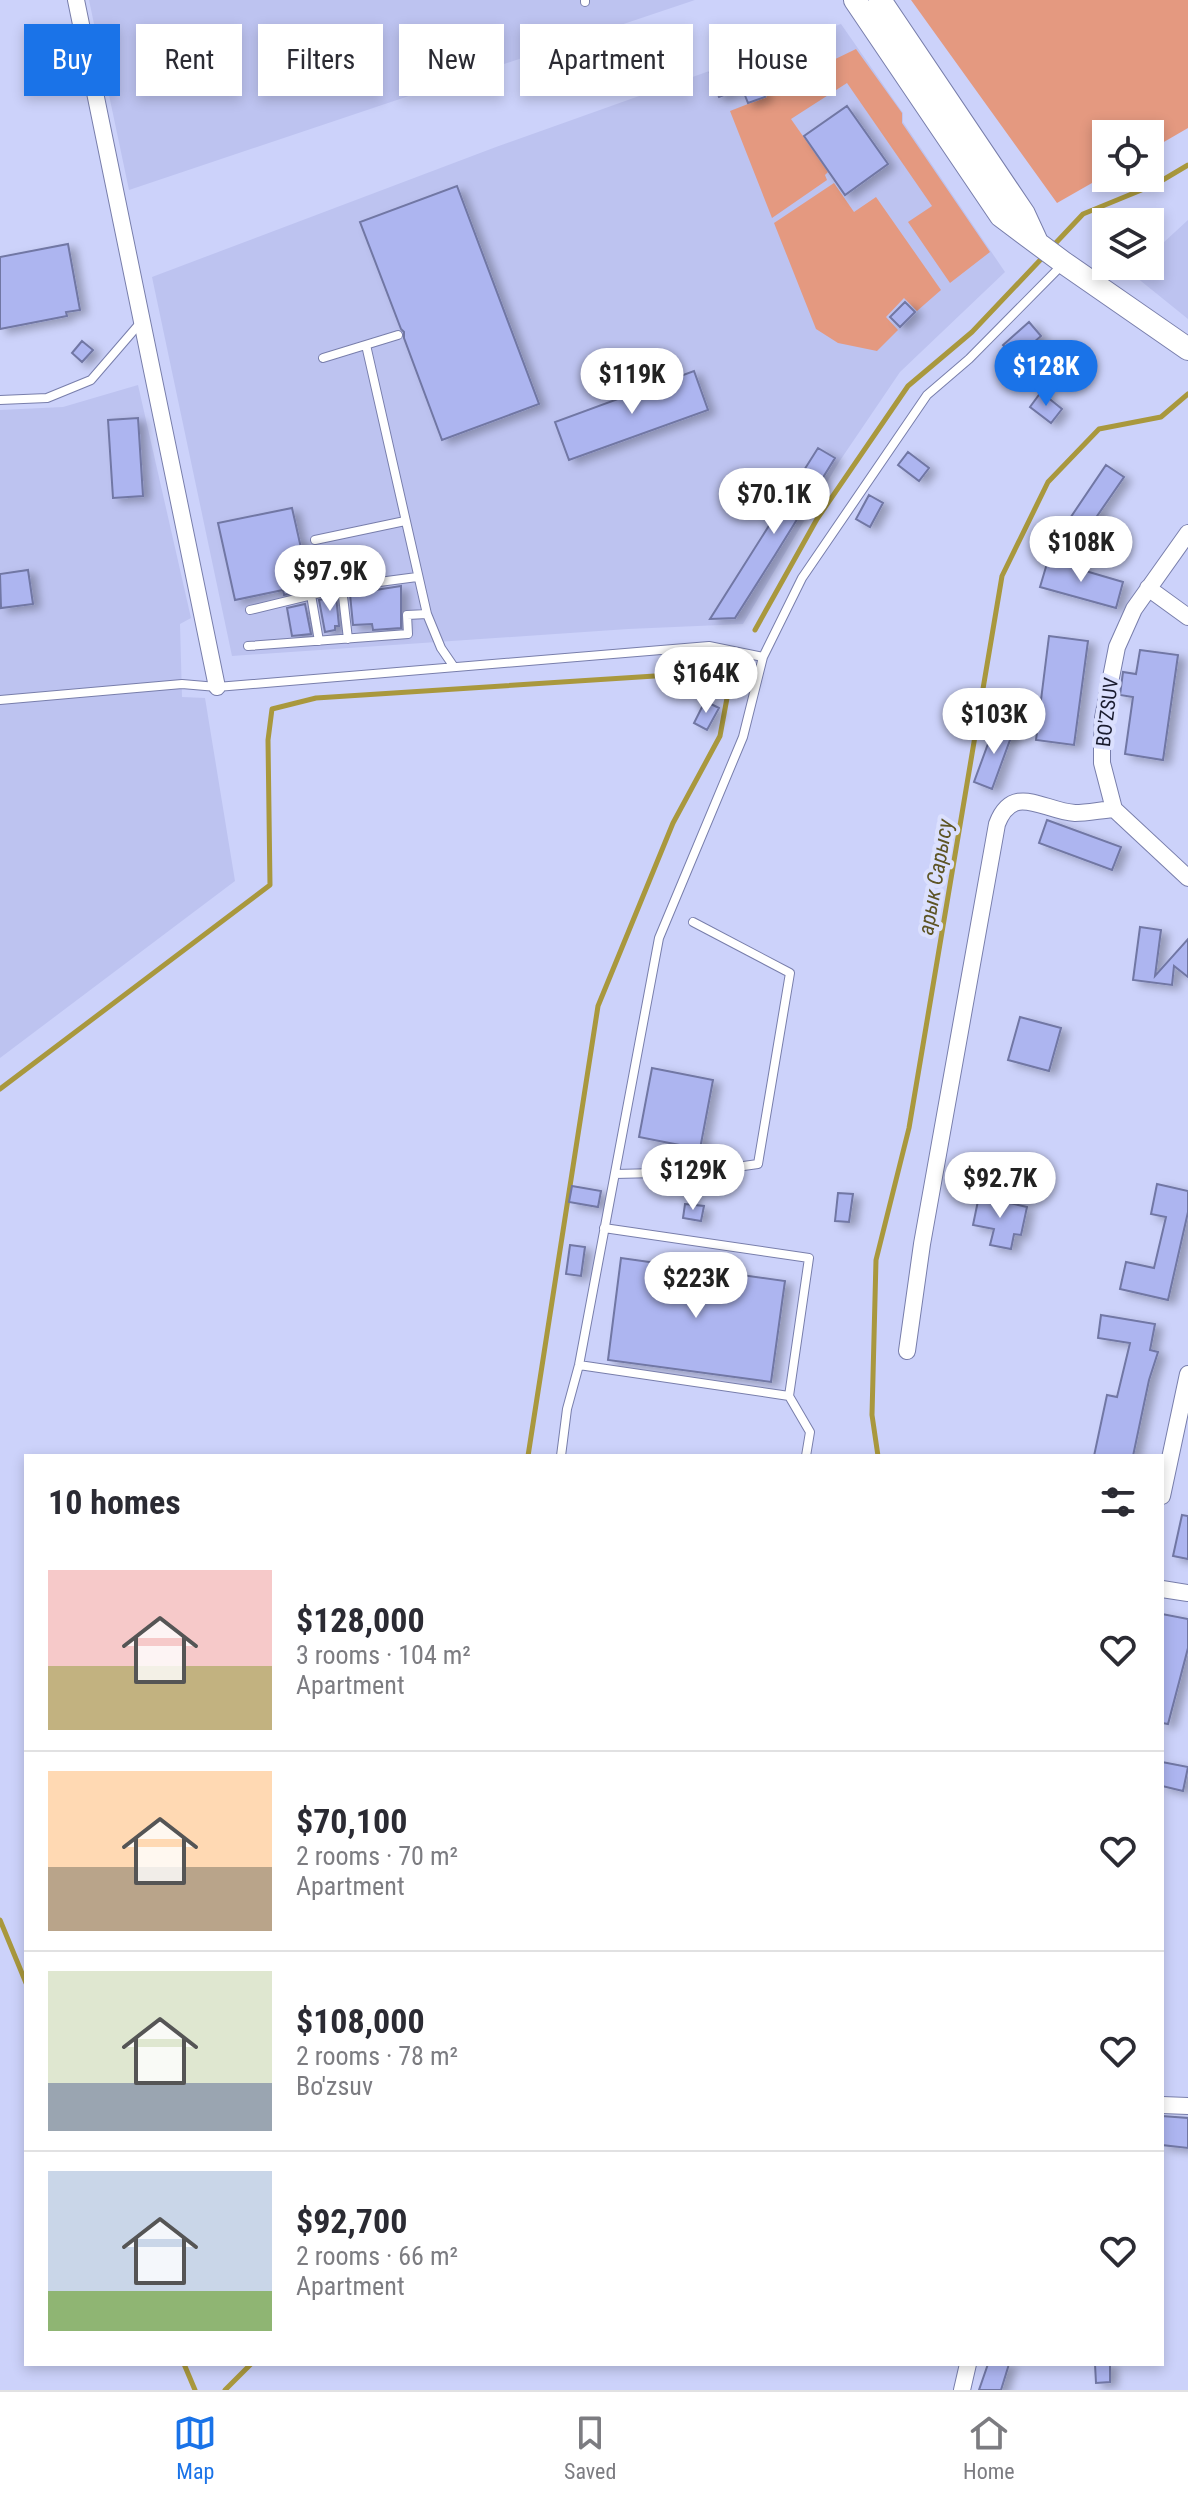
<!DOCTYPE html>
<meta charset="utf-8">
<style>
:root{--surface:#fff;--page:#f7f7f7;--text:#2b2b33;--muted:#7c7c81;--line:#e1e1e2;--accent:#1a73e8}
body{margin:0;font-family:"Roboto Condensed",sans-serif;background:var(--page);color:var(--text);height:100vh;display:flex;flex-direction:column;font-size:30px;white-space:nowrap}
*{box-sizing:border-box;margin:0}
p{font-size:26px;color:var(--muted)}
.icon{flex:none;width:44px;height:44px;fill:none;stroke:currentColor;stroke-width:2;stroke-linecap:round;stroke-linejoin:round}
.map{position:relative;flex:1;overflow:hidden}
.side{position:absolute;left:24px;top:1454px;width:1140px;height:912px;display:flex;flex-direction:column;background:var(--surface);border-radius:0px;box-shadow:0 4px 12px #0003}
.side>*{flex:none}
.guide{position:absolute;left:24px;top:24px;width:1140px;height:72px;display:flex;gap:16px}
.buttons{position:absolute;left:1092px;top:120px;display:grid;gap:16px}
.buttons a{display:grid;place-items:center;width:72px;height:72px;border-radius:0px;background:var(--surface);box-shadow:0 4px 12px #0003;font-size:40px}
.price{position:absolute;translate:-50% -68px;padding:0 18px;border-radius:28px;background:#fff;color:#222;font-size:26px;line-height:52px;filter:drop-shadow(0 2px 4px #0008)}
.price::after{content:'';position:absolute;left:50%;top:48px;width:24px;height:18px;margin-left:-12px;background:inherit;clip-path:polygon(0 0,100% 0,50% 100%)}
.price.current{background:var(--accent);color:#fff}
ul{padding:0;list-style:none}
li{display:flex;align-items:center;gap:24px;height:200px;padding:0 24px}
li+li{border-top:2px solid var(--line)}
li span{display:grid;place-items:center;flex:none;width:224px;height:160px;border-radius:0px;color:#555}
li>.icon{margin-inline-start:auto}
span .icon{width:96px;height:96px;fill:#fffc;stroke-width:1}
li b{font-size:34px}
h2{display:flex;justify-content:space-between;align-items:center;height:96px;padding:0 24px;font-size:34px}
.chip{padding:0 28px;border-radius:0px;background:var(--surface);box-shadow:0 4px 12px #0003;font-size:28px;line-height:72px}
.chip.current{background:var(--accent);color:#fff}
.tabs{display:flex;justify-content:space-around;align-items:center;height:112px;border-top:2px solid var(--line);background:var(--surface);font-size:22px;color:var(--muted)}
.tabs a{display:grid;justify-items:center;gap:4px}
.tabs .current{color:var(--accent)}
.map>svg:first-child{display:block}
.built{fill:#bdc3f0}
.green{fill:#e49980}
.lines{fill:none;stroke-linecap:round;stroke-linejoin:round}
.stream{stroke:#a9983d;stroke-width:5}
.building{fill:#adb5f0;stroke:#7177a4;stroke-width:2;filter:url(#shadow)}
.lane-casing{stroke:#787eab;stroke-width:10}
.street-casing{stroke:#787eab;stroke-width:18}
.secondary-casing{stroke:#787eab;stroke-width:24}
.lane{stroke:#fff;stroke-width:8}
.street{stroke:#fff;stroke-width:16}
.secondary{stroke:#fff;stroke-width:22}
.labels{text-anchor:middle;stroke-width:8;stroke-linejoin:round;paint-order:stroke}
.street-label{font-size:20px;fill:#1a1c2f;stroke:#dbe0fe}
.water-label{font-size:22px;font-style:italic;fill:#5d5424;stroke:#dbe0fe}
</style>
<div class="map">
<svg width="1188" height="2390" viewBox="0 0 1188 2390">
<defs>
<filter id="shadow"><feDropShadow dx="7" dy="4" stdDeviation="4" flood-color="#0004"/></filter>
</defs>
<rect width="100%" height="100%" fill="#ccd2fa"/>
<path class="built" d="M89,0H695L129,190Z
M841,24L903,113V122L1005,272L900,372L839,462L743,624L628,629L232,656L152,277L496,147Z
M1188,220V319L1131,273L1138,266H1150V255Z
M138,385L191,618L180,624L182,697L205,698L235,881L0,1058V410L63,407Z"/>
<path class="green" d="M911,0H1188V128L1150,150V134H1106V175L1057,203Z
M856,49L902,113V123L990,252L950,283L908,222L932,206L847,83L791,119L828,172L825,175L827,180L772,218L730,111L766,97L799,69L815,61L820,55L825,64Z
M834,183L854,212L876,197L941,290L917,311L904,298L886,317L898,330L877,351L838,343L816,329L774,223Z"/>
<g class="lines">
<path class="stream" d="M1051,248L1083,214L1156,184L1188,165
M755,630L817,519L908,386L972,332L1044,256
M0,1089L270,885L268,740L272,709L316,698L732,671L720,736L673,823L598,1006L528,1456
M878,1456L872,1415L876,1260L909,1128L1002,576L1048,482L1099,429L1161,417L1188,394
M0,1920L26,1983
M184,2364L195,2390
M225,2390L251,2364"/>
</g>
<path class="building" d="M803,47L809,61L793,67L788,53Z
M751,59L765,97L748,103L742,88L719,97L710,73Z
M847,106L888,164L845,195L804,136Z
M457,186L539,404L442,440L404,338V332L401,329L360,222Z
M68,244L80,310L66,312L67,316L0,329V257Z
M905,302L915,312L900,327L890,317Z
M1029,322L1041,336L1015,359L1003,345Z
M82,341L93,350L82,362L72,353Z
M694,371L708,410L569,460L555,422Z
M1041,392L1062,409L1051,423L1030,407Z
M138,418L143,496L113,498L108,420Z
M818,448L835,458L775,555L735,618L710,619Z
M908,452L929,468L919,481L898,465Z
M1106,465L1124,477L1075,548L1058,536Z
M869,495L883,503L870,527L856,519Z
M292,508L310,588L284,595L283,590L235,600L218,523Z
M1048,560L1123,582L1116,608L1040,587Z
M28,570L33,604L1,608L0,574Z
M401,586V628L373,630L372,624L353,625L350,594Z
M336,596L339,626H335V630L325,632L319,600Z
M305,604L311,634L292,636L287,608Z
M1049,636L1088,641L1074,745L1036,740Z
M1140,650L1178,655L1163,760L1125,754L1133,697L1120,695L1123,672L1136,674Z
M705,701L719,708L707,730L694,723Z
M996,722L1014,729L992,789L974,782Z
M1047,820L1121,847L1112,870L1039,843Z
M1140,927L1161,930L1155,976L1188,939V977L1174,966L1172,985L1133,980Z
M1020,1017L1061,1028L1049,1071L1008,1060Z
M652,1068L713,1080L700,1149L639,1137Z
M1157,1184L1188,1191V1212L1168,1300L1120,1289L1126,1262L1154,1268L1166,1217L1151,1214Z
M572,1186L601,1191L598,1207L569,1202Z
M838,1193L853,1194L849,1222L835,1221Z
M979,1196L1027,1207L1021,1235L1014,1234L1011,1249L990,1245L994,1229L973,1225Z
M685,1204L704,1206L701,1221L683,1218Z
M570,1245L585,1247L581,1276L566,1274Z
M621,1258L785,1281L771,1382L608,1360Z
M1101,1315L1155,1324L1150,1350L1158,1352L1149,1380L1133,1456H1094L1107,1395L1117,1397L1130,1343L1098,1338Z
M1182,1515L1188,1516V1559L1173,1556Z
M1162,1614L1188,1619V1648L1168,1724L1162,1723Z
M1162,1762L1188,1767L1183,1791L1162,1786Z
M1162,2116L1188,2118V2148L1162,2145Z
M988,2364H1009L1001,2390H979Z
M1095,2364H1110V2382L1096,2383Z"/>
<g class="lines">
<g class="lane-casing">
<path id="lane" d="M585,0V2
M366,345L427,614L441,648L454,667
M323,358L398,335
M0,400L47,398L91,380L141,322
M315,540L405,521
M342,588L348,639
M311,595L319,641
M250,610L349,586L417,577
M248,646L408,634L407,615L427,614
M0,700L182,684L217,687L709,646L763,657L802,578L927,395L969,359L1062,265
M615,1174L700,1172L758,1164L790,973L693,922
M579,1365L789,1396L809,1258L604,1228
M789,1396L810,1432L806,1456
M561,1456L567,1409L579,1365L659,938L743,737L763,657"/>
</g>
<g class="street-casing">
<path id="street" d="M76,0L217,687
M1188,533L1134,609L1117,647L1103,718L1102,745V763L1114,809L1188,878
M1148,588L1188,617
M907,1351L922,1244L997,824C1013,782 1043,811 1075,813C1087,813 1101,810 1114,809
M1162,1496L1188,1374
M1162,1589L1188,1593
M1162,2105L1188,2106
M962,2390L968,2364"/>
</g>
<g class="secondary-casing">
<path id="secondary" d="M855,0L1001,216L1064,263L1188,349
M880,0L1024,214L1036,240"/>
</g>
<use href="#lane" class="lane"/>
<use href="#street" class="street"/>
<use href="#secondary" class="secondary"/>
</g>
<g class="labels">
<g class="street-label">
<text transform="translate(1107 712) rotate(-83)" y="7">BO'ZSUV</text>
</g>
<g class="water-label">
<text transform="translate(935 877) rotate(-80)" y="8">арык Сарысу</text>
</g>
</g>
</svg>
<div class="buttons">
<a><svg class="icon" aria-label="locate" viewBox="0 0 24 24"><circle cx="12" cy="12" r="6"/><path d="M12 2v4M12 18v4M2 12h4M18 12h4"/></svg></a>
<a><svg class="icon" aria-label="layers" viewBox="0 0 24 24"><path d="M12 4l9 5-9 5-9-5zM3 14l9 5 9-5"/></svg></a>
</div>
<b class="price current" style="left:1046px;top:408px">$128K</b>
<b class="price" style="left:632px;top:416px">$119K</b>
<b class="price" style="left:774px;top:536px">$70.1K</b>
<b class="price" style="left:1081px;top:584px">$108K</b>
<b class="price" style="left:330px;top:613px">$97.9K</b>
<b class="price" style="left:706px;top:715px">$164K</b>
<b class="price" style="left:994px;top:756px">$103K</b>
<b class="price" style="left:693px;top:1212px">$129K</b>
<b class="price" style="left:1000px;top:1220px">$92.7K</b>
<b class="price" style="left:696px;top:1320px">$223K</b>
<div class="guide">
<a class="chip current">Buy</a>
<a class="chip">Rent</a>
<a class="chip">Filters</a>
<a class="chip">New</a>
<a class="chip">Apartment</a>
<a class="chip">House</a>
</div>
<section class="side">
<h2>10 homes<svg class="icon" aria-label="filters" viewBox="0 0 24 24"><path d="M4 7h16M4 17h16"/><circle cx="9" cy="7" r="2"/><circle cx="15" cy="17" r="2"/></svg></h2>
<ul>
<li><span style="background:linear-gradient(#f6c9c9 60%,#c2b280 0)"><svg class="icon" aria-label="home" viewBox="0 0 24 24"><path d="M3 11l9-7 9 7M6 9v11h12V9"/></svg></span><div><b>$128,000</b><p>3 rooms · 104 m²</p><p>Apartment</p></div><svg class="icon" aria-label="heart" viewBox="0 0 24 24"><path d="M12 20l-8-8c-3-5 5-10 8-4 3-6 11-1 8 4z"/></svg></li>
<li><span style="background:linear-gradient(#ffd9b3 60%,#b9a48a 0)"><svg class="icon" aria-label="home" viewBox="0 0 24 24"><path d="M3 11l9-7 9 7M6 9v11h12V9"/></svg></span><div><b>$70,100</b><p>2 rooms · 70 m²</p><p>Apartment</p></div><svg class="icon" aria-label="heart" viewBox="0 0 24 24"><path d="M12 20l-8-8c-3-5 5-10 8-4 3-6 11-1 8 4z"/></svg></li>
<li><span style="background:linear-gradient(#dfe7d0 70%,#9aa5b1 0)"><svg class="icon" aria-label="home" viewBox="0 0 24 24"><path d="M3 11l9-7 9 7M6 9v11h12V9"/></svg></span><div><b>$108,000</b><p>2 rooms · 78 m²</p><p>Bo'zsuv</p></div><svg class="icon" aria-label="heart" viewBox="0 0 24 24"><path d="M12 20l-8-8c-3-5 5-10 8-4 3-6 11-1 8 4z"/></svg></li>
<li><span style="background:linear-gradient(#c9d6e8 75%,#8fb573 0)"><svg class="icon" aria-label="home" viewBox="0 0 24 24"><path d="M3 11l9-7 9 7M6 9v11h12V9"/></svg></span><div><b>$92,700</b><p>2 rooms · 66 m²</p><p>Apartment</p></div><svg class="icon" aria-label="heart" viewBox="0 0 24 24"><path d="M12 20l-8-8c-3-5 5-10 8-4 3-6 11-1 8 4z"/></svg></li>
</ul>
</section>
</div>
<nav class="tabs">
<a class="current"><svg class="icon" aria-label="map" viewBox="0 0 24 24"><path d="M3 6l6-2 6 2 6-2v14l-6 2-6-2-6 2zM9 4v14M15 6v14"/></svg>Map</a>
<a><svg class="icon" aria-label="saved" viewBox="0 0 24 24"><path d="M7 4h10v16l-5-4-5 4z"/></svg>Saved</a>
<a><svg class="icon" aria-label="home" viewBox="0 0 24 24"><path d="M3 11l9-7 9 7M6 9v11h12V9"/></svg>Home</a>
</nav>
